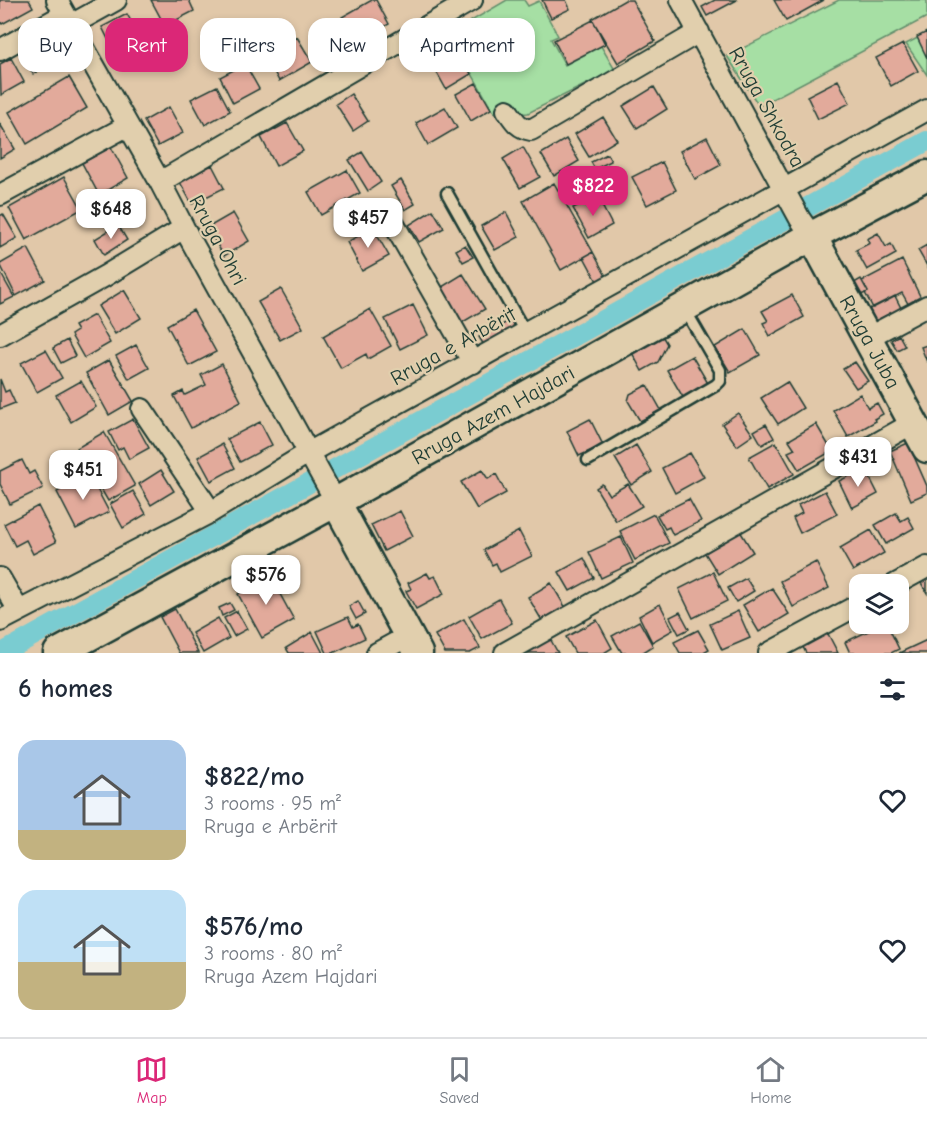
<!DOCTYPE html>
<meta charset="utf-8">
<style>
:root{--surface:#fff;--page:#f2f2f3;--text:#1f2937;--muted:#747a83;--line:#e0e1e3;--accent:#db2777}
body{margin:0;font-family:"Comic Neue",sans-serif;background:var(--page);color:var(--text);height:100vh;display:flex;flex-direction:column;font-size:22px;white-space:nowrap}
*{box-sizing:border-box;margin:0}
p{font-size:20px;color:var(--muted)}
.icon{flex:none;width:33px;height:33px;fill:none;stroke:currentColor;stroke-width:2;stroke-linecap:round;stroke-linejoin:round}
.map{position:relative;height:653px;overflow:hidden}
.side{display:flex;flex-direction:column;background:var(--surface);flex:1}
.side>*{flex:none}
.hud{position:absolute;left:18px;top:18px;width:600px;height:54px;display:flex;gap:12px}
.controls{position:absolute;left:849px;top:574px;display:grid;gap:12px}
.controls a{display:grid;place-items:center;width:60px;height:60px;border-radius:12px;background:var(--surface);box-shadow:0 3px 9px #0003;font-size:30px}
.price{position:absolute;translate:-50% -51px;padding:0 14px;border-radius:12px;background:#fff;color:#222;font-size:20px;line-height:39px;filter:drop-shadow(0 2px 3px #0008)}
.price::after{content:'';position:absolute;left:50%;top:36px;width:18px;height:14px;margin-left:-9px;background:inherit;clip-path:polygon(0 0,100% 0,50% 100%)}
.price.on{background:var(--accent);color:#fff}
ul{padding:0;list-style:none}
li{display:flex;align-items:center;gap:18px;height:150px;padding:0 18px}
li span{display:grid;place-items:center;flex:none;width:168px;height:120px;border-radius:18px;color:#555}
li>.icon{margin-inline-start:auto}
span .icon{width:72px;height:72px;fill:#fffc;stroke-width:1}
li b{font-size:26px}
h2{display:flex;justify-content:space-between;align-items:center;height:72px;padding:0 18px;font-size:26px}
.chip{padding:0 21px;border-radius:18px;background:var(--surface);box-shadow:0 3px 9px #0003;font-size:21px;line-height:54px}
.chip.on{background:var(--accent);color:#fff}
.tab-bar{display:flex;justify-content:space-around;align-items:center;height:84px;border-top:2px solid var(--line);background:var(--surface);font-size:16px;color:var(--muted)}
.tab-bar a{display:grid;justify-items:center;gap:3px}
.tab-bar .on{color:var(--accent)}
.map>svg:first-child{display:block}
.green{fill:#a6dfa4;stroke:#628e6c;stroke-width:1.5}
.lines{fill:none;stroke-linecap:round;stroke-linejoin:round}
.canal{stroke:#7accd1;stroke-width:20}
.building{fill:#e2aa9b;stroke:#1f3d34;stroke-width:1.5}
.lane-casing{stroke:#1f3d34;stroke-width:15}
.street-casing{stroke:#1f3d34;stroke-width:24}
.secondary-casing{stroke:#1f3d34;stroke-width:33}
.lane{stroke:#e1cfad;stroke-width:10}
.street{stroke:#e1cfad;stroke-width:20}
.secondary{stroke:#e1cfad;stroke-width:28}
.labels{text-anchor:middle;stroke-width:4.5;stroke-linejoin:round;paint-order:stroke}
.street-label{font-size:21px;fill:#1f3d34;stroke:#e1cfad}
</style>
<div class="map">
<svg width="927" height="653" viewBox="0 0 927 653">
<rect width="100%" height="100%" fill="#e1c8a9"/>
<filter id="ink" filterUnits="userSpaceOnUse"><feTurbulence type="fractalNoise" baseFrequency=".0167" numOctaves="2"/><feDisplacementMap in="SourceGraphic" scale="12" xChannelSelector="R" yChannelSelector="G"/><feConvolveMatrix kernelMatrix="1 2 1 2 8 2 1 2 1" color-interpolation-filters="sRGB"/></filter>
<g filter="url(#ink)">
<path class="green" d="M507,0H524L528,6L539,1L558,36L551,39L565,65L601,46L615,70L528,113L507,115L494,112L449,34Z
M839,0H927V17L759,106L727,56Z
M927,33V75L906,44Z"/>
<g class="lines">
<path class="canal" d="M2,653L927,141"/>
</g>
<path class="building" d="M0,0H29L33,7L2,24L0,21Z
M151,0H189L194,11L165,26Z
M372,0H376L389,24L357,42L342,17Z
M542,0H566L570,9L551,18Z
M625,0H632L655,41L618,63L592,19Z
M715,0H737L707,16L702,7Z
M774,0H824L786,21Z
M127,14L141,39L115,53L102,27Z
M593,20L605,44L566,64L554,40Z
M927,32V58L917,37Z
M43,37L56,62L33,74L20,50Z
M297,37L312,62L279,81L265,55Z
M903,44L918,71L891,86L876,58Z
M456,48L471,74L446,89L431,62Z
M11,58L24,82L1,95L0,64Z
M245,64L259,89L233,103L220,77Z
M69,77L87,108L27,144L9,112Z
M838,80L850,103L818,119L807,96Z
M476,83L491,109L471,121L456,94Z
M217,86L230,111L205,125L191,99Z
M654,87L667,109L637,128L623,106Z
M351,94L368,121L353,131L336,104Z
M169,107L183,133L158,146L144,121Z
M445,107L457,128L428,145L416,123Z
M603,117L617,140L589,157L575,134Z
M287,123L303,151L276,166L261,137Z
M0,124L15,149L0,158Z
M707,137L721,165L695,179L680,151Z
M566,139L579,161L554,176L541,154Z
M111,147L128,178L99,195L82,163Z
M523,147L540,177L520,188L503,159Z
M362,152L381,182L368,191L349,160Z
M607,154L611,161L595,169L591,162Z
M662,162L676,190L647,205L632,177Z
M212,165L224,188L192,204L180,182Z
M347,170L360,193L321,215L308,192Z
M64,177L82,209L26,240L9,208Z
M401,180L415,204L405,210L391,186Z
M554,183L593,252L561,270L523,201Z
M597,196L612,225L589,238L573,208Z
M433,210L444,228L419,242L409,225Z
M506,212L519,237L495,250L481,226Z
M233,213L249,241L224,256L207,228Z
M3,214L17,238L0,248V216Z
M118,225L127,240L104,255L95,239Z
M373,228L389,256L362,271L347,242Z
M878,233L886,247L891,244L896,254L867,270L856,250L870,243L867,239Z
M465,245L473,257L463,262L456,250Z
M927,245V266L918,250Z
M28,248L45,280L16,296L0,264Z
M593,252L607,278L598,283L584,257Z
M902,260L923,302L911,309L902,293L873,308L865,293L868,292L862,281Z
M0,272L14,297L0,304Z
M463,274L485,309L458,325L437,290Z
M861,279L868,292L861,295L854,283Z
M281,289L303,328L280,340L258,302Z
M124,290L141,318L115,334L98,306Z
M792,295L804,317L770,336L763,323L768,321L762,311Z
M895,296L901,308L875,321L869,309Z
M413,305L428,335L400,349L385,319Z
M370,309L391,346L368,359L366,354L341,368L323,336Z
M193,310L216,352L189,366L167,325Z
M94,315L110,343L84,358L71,335L77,331L74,326Z
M511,320L517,331L485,347L479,337Z
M745,329L760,355L730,372L715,347Z
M660,332L667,344L658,362L642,371L630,349Z
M899,335L905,346L897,350L891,340Z
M67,340L75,356L61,363L53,348Z
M136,345L149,368L129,379L116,356Z
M927,345V362L921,347Z
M46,350L62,378L37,392L21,363Z
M692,356L709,385L684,399L667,370Z
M109,360L133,401L109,415L86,373Z
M855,362L868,381L856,388L843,369Z
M222,364L241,401L191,428L174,396L183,391L185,395L206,385L201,375Z
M0,379L5,392L9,390L15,403L0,409Z
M81,381L96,407L71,422L56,395Z
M787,382L803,408L778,424L761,398Z
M647,385L661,410L640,421L628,401L630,394Z
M860,394L868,408L877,403L883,414L874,419L876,421L848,437L833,410Z
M738,413L753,435L737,446L722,424Z
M133,419L149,448L129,459L123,447L118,450L109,432Z
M590,419L603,445L579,456L567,431Z
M260,422L272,445L240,462L227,439Z
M766,424L774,438L762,445L754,431Z
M816,424L832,451L799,470L788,452L795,449L789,440Z
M104,432L135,486L108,501L77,448Z
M776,442L794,474L767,489L749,457Z
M908,443L927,486V493L911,500L890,451Z
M222,444L235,468L211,481L198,457Z
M636,445L652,472L631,485L615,458Z
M690,453L704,477L675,493L662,468Z
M22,460L29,474L34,471L43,488L10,504L0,484V471Z
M865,468L878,494L852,508L839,481Z
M161,470L174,491L151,505L139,484Z
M482,470L488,479L496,474L506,493L477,509L461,482Z
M88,472L109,512L76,529L57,492L69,485L68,482Z
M602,484L609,495L628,484L642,506L616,521L596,488Z
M133,491L146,514L123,528L110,504Z
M825,491L837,514L800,533L793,518L802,513L798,505Z
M689,499L701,521L673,535L669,527L665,529L657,515Z
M38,506L56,542L33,554L26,540L15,546L4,524Z
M400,511L413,536L384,551L371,525Z
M896,513L901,521L908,517L914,528L886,544L875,525Z
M654,514L669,543L635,560L620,531Z
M871,530L884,553L853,571L840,548Z
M519,531L532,556L500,572L496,563L492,565L484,550Z
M740,531L753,552L718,574L705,553Z
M621,537L633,563L601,578L589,552Z
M584,558L594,578L570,591L559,572Z
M816,562L829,588L793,607L780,581Z
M268,572L294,620L262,638L238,594L257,584L254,579Z
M713,572L727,601L693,618L679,589Z
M427,573L430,578L435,576L444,594L416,609L406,591L411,589L408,583Z
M927,577V593L920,581Z
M746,578L754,591L736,602L728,588Z
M551,583L567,610L544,624L528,597Z
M772,588L789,614L759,632L743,605Z
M499,599L512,623L482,639L469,616Z
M358,601L365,614L356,619L349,606Z
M230,603L234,610L222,616L219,608Z
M660,604L673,630L652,642L639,616Z
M175,609L198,653H179L160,617Z
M237,611L247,629L234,636L224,618Z
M738,611L750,638L722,650L710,624Z
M680,612L689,629L679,634L670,617Z
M348,617L353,627L358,624L365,638L333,653H327L317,631Z
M218,618L229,638L203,653L192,633Z
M464,619L480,648L470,653H445L435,635Z
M597,620L612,648L604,653H575L566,637Z
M639,621L653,646L642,653H622L612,636Z
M883,624H887L899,649L891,653H850L845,642Z
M698,630L709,649L702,653H680L674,642Z
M826,630L838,653H806L801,643Z
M312,632L323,653H289L286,648Z
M548,635L558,653H528L525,647Z
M927,640V653H899Z"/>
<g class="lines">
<g class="lane-casing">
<path id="lane" d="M447,193L526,334
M588,460L716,385L720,381V370L684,308"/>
</g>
<g class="street-casing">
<path id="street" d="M57,0L160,182L184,228L336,502
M681,0L800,219L812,236
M71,25L116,0
M0,50L65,14
M507,110C514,120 518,128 531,130L699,32
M160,182L472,0
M0,195L127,126
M387,212L473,363
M0,335L105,276L184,228
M867,338L927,306
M142,409L211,512
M0,578L19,611
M894,585L927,567
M0,621L211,512L308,453L927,110
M377,653L408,636
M505,653L913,423
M769,653L860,604"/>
</g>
<g class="secondary-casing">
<path id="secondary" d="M812,236L927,448
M336,502L418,653
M58,653L336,502L812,236L927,175"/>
</g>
<use href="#lane" class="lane"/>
<use href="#street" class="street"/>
<use href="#secondary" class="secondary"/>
</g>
</g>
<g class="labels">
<g class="street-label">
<text transform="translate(767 107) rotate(61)" y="7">Rruga Shkodra</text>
<text transform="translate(218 240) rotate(62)" y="7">Rruga Ohri</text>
<text transform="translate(870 342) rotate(61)" y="7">Rruga Juba</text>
<text transform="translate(453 346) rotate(-29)" y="7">Rruga e Arbërit</text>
<text transform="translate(493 415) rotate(-29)" y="7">Rruga Azem Hajdari</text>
</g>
</g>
</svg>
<div class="controls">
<a><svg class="icon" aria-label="layers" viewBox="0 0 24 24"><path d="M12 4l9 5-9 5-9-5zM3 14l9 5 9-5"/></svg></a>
</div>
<b class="price on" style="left:593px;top:217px">$822</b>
<b class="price" style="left:111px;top:240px">$648</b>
<b class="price" style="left:368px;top:249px">$457</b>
<b class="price" style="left:858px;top:488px">$431</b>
<b class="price" style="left:83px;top:501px">$451</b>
<b class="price" style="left:266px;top:606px">$576</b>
<div class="hud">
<a class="chip">Buy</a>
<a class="chip on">Rent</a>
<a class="chip">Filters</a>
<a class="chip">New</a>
<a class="chip">Apartment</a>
</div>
</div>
<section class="side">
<h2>6 homes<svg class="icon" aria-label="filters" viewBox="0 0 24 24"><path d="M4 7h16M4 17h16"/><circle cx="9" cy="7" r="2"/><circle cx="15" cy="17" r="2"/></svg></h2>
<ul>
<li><span style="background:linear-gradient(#a9c7e8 75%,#c2b280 0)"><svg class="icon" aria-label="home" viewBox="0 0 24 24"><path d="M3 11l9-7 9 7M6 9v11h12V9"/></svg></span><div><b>$822/mo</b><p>3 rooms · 95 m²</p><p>Rruga e Arbërit</p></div><svg class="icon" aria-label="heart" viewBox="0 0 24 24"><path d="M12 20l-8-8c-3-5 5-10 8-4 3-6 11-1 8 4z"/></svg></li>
<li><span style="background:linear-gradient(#bfe0f5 60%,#c2b280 0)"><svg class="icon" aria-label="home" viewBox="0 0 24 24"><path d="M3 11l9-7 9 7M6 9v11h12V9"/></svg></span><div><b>$576/mo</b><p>3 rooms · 80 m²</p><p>Rruga Azem Hajdari</p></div><svg class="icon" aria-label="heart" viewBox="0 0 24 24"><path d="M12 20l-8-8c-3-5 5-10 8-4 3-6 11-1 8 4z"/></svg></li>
</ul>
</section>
<nav class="tab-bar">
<a class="on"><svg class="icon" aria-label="map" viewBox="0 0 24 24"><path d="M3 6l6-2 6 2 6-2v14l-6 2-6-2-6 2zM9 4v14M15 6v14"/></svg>Map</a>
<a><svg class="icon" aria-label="saved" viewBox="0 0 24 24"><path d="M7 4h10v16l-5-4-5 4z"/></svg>Saved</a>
<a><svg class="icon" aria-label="home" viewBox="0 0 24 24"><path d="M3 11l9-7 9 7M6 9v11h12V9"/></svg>Home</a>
</nav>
